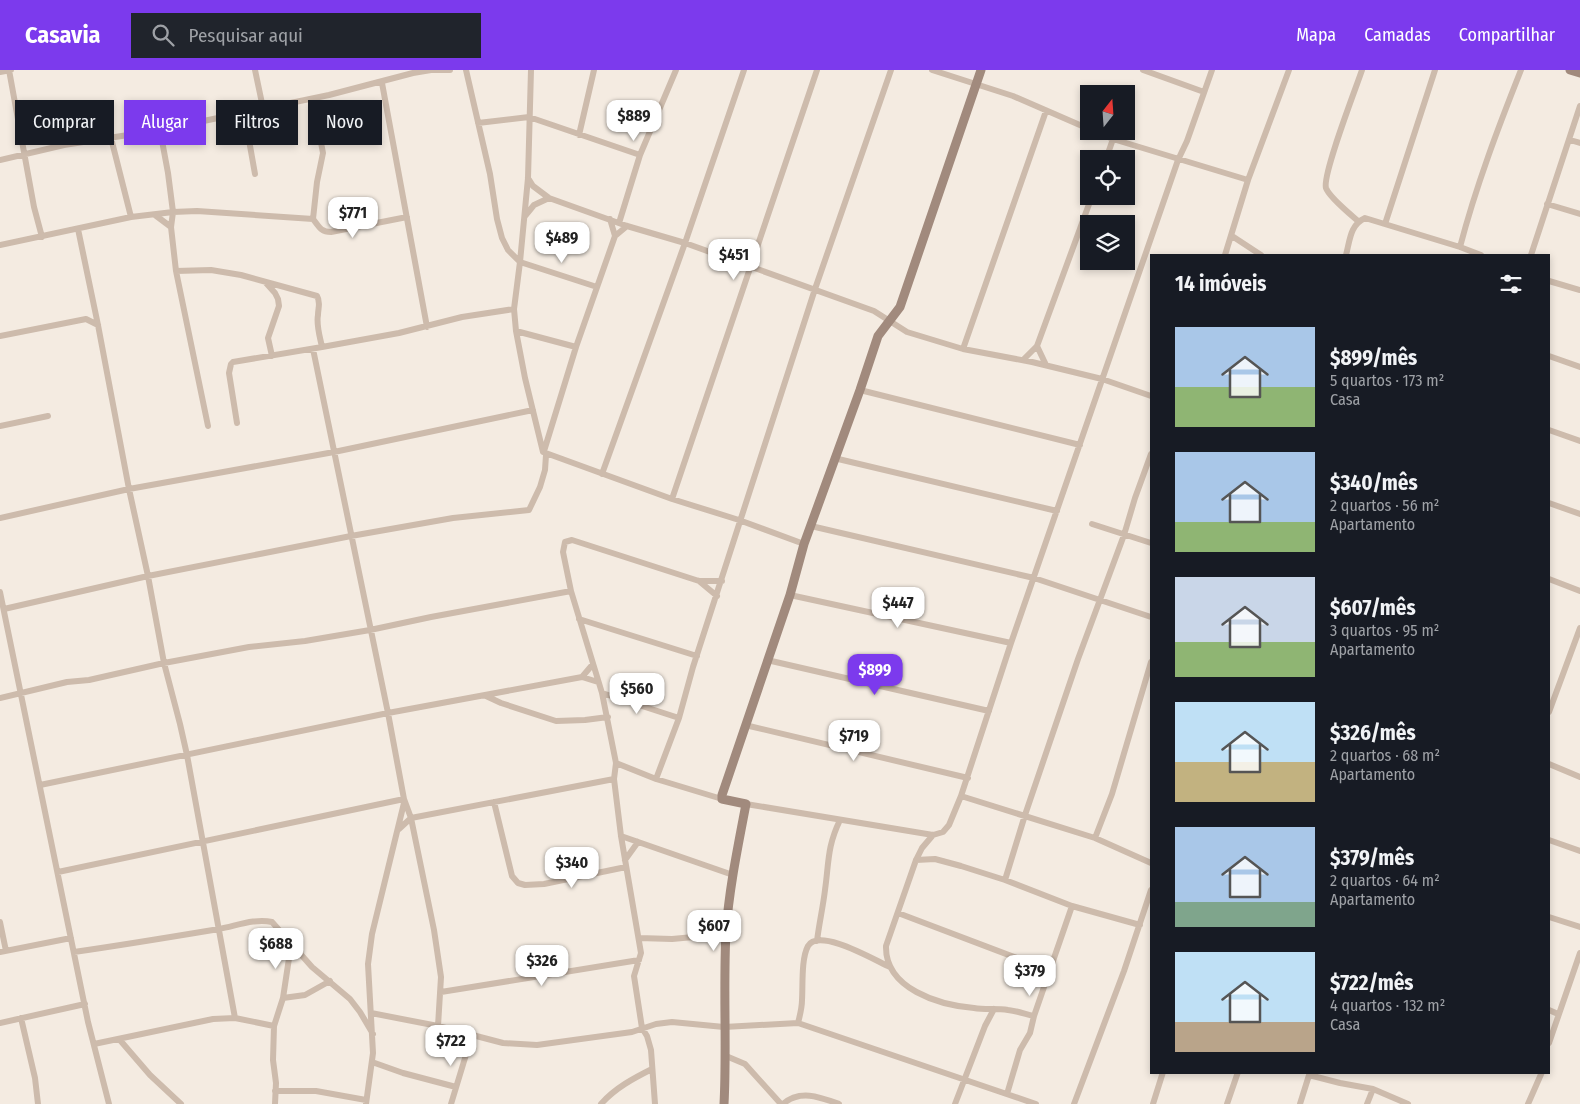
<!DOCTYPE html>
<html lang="pt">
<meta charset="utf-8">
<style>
:root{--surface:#171b24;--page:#20242c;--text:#f1f3f6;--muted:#9ea1a6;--accent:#7c3aed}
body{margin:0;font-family:"Fira Sans Condensed",sans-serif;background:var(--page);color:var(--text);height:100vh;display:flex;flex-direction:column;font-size:19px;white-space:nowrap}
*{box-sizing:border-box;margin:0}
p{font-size:16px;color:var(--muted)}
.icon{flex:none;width:28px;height:28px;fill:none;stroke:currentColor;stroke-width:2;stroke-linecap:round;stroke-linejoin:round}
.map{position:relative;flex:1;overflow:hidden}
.sheet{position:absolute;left:1150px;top:184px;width:400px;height:820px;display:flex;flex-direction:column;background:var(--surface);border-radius:0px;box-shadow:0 2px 8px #0003}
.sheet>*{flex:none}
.guide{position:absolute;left:15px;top:30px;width:475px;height:45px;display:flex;gap:10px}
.needle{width:32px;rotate:17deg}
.controls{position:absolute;left:1080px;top:15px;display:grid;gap:10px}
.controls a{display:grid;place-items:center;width:55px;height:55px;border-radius:0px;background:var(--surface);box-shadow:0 2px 8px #0003;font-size:25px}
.price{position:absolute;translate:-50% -42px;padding:0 11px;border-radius:10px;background:#fff;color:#222;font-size:16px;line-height:32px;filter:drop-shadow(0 1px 2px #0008)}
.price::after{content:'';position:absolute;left:50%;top:30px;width:15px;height:11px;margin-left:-8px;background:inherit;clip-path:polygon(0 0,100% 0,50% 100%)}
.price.on{background:var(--accent);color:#fff}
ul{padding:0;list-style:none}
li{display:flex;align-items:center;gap:15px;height:125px;padding:0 25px}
li span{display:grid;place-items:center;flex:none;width:140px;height:100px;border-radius:0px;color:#555}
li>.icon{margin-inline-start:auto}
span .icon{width:60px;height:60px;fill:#fffc;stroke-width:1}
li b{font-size:21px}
h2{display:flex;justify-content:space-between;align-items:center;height:60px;padding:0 25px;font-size:21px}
.pill{padding:0 18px;border-radius:0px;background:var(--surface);box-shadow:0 2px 8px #0003;font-size:18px;line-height:45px}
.pill.on{background:var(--accent);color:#fff}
header{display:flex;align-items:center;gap:30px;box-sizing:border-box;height:70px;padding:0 25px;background:var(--accent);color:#fff}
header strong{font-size:24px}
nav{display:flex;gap:28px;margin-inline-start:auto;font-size:18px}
.search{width:350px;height:45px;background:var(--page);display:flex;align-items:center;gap:12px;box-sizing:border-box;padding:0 18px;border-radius:0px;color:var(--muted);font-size:19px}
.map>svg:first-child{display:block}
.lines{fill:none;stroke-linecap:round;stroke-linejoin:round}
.street{stroke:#cdbbac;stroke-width:6}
.secondary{stroke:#a18a7d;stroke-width:9}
</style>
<header>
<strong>Casavia</strong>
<div class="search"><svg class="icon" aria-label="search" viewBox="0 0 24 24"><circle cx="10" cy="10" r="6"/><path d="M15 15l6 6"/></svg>Pesquisar aqui</div>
<nav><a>Mapa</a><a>Camadas</a><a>Compartilhar</a></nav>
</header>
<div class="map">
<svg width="1580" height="1034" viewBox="0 0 1580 1034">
<rect width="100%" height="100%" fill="#f4ebe1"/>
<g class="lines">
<path class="street" d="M9,0L34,137L42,167
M255,0L263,38
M466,0L490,104L497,149L502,168L508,180L520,192L597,217
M531,0L528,108L520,192L514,239L516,261L525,308L543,382L672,429L739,450L804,474
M932,0L1013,26L1089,59
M1143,0L1204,22
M0,2L11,0
M382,13L427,257
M244,42L255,104
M478,53L529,47L640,85
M318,57L323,83L317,112L313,149C319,157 321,162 331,162L407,147
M160,60L168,103L173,142L171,157L176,201L208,356
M1094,61L1113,69L1248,110
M579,65L594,0
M111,68L131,147
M1570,70L1580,73
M1106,89L1113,69
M0,90L64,75L160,60L329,25L413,3L431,0H450
M528,108L533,116L549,128L627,156L685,173L874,241L907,262L963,279L1032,292L1102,309L1151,326
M1547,134L1580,144
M155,145L171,157
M525,146L534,135L549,128
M1358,151C1350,144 1329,127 1326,118C1322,105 1356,18 1362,0
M619,153L640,85L676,0
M1385,154L1435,0
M78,159L98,255L129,419L148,506L164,593L180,654L187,685L235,948
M615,166L627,156
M1232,166L1261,185
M0,175L131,147L173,142L197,141L313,149
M1460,177C1476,116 1498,58 1521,0
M1225,185L1248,110L1289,0
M1346,185C1350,170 1350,155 1365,148L1460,177L1481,185
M1531,185L1580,36
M176,201L211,200L241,205L317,226C321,232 318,238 318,245C316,255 320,267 322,277L399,263L462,247L514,239
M1549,211L1580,220
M266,213L275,223L278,229L279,236L268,268L272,286
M516,261L576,277
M0,266L86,249L98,255
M1037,276L1046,295
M313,279L388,643L404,729L411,748L434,860L441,907L438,956
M963,279L1046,41
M1549,286L1580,297
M1023,290L1037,276L1092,126
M860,320L1080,375
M237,353L229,303L231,294L233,292L322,277
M0,356L48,346
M1549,360L1580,371
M544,381L576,277L615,166L610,149
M834,388L1057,441
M602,404L685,173L744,0
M672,429L817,0
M1549,433L1580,444
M0,448L129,419L334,382L533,340
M1092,454L1151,473
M811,456L1034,508L1151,547
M1549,509L1580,521
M699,511L717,526
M0,522L88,952L109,1034
M790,525L1011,573
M4,539L148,506L351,466L453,448L529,440L540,417L545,400L546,385
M579,549L697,586
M767,590L989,641
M582,607L593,594
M602,623L679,648
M486,626L501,633L556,651L585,650L608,647
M0,628L67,612L89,610L164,593L249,577L305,571L370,560L431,547L571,521
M1549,642L1580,558
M745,655L968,708
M616,693L656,709L722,729
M1549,694L1580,707
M656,709L679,648L693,597L815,219L891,0
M40,715L388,643L582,607L598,612
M961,726L1095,768L1151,793
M494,732L512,806L518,813L525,815L544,814L626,797
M746,734L933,765L943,762L949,755L961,726L1011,573L1178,90L1187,71L1212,0
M399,759L411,748L614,709
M933,765L922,778L916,790L886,876C885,919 939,935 974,938C985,940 997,938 1008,940C1017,941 1025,944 1034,946
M621,766L733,805
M1095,768L1112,724L1151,592
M1549,770L1580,781
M625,790L638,772
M916,790L935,789L961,796L1005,810L1072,836L1140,855
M58,802L404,729
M1005,810L1025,745L1078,589L1124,465L1135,428L1151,384
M898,843L1051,901
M1549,847L1580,857
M0,852L6,881
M639,868L672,869L726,864
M817,871C819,854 823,837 825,820C829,792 827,777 840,750
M0,882L71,868
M74,882C123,875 171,867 219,859C236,856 255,848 272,852L312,897L350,929L360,942L373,964
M441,922L639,890
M283,928L305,925L330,911
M1549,940L1558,944
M371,943L438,956L503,973L537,975L632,962L656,954L672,952L724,957L798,953L1036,1034
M21,948L35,1008L38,1034
M0,953L85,934
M798,953C800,945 802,938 802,930C803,915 801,889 808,876C819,857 876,891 890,897
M119,969L150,1005L181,1034
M1549,973L1580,883
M94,974L213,949L235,948L274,956
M726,986L745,994L781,1034
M372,992L403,1003L456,1017
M1309,1005L1340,1013L1373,1019L1408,1034
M275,1021H316L366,1030
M1007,1024L1020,980L1030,963L1034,946L1072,836
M275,1034L276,1013L273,990L274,956L283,928L291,875
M366,1034L373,983L368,894L372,864L404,733
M451,1034L472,965
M601,1034C615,1018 634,1008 652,999
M655,1034L651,980L647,966L642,958L634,906L641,883L621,766L614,709L616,693L602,623L571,521L563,482L565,472L572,470L699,511H722
M783,1034C800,1019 820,1027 839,1034
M955,1034L985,956L994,939
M1074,1034L1124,901L1151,820
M1153,1034L1163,1002
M1227,1034L1238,1002
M1300,1034L1310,1002
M1367,1034L1373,1019
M1528,1034L1542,1002"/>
<path class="secondary" d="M1570,0L1580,3
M724,1034C727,977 723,920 726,862C729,819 738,776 746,734L722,729V725L790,525L804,474L860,320L878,266L900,237L981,0"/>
</g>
</svg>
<div class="controls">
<a><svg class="needle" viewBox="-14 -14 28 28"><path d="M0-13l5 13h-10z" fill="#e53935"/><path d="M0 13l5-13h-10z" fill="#9ea1a6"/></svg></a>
<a><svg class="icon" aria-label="locate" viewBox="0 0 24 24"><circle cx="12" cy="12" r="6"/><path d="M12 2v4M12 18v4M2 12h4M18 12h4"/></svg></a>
<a><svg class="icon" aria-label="layers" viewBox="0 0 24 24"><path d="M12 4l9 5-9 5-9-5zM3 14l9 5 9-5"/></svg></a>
</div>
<b class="price" style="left:634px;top:72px">$889</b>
<b class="price" style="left:353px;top:169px">$771</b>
<b class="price" style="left:562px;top:194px">$489</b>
<b class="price" style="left:734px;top:211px">$451</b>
<b class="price" style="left:898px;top:559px">$447</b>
<b class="price on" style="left:875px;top:626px">$899</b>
<b class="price" style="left:637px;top:645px">$560</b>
<b class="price" style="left:854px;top:692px">$719</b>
<b class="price" style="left:572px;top:819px">$340</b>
<b class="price" style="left:714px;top:882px">$607</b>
<b class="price" style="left:276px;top:900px">$688</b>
<b class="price" style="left:542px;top:917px">$326</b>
<b class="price" style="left:1030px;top:927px">$379</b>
<b class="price" style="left:451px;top:997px">$722</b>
<div class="guide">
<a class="pill">Comprar</a>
<a class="pill on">Alugar</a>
<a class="pill">Filtros</a>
<a class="pill">Novo</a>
</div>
<section class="sheet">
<h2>14 imóveis<svg class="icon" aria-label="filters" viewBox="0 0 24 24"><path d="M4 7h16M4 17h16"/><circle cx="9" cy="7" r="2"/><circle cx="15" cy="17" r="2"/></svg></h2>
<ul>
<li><span style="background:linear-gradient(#a9c7e8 60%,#8fb573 0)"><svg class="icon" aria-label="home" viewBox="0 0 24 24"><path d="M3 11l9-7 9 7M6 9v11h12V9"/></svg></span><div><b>$899/mês</b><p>5 quartos · 173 m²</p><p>Casa</p></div></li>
<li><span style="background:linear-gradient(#a9c7e8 70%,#8fb573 0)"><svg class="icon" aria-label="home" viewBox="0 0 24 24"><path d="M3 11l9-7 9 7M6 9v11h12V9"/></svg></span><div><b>$340/mês</b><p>2 quartos · 56 m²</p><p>Apartamento</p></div></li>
<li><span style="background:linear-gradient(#c9d6e8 65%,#8fb573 0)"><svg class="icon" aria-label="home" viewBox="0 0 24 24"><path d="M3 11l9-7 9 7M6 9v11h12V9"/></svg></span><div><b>$607/mês</b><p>3 quartos · 95 m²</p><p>Apartamento</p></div></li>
<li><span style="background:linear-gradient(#bfe0f5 60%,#c2b280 0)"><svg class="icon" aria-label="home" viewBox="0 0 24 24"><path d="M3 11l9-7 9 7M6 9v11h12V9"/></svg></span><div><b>$326/mês</b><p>2 quartos · 68 m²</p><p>Apartamento</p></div></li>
<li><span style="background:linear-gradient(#a9c7e8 75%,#7fa58c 0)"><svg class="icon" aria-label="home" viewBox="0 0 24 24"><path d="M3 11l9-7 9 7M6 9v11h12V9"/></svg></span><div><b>$379/mês</b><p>2 quartos · 64 m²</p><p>Apartamento</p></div></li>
<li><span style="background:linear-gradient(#bfe0f5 70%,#b9a48a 0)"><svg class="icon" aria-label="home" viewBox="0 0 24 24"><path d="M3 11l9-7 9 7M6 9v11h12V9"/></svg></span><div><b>$722/mês</b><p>4 quartos · 132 m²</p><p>Casa</p></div></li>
</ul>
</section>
</div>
